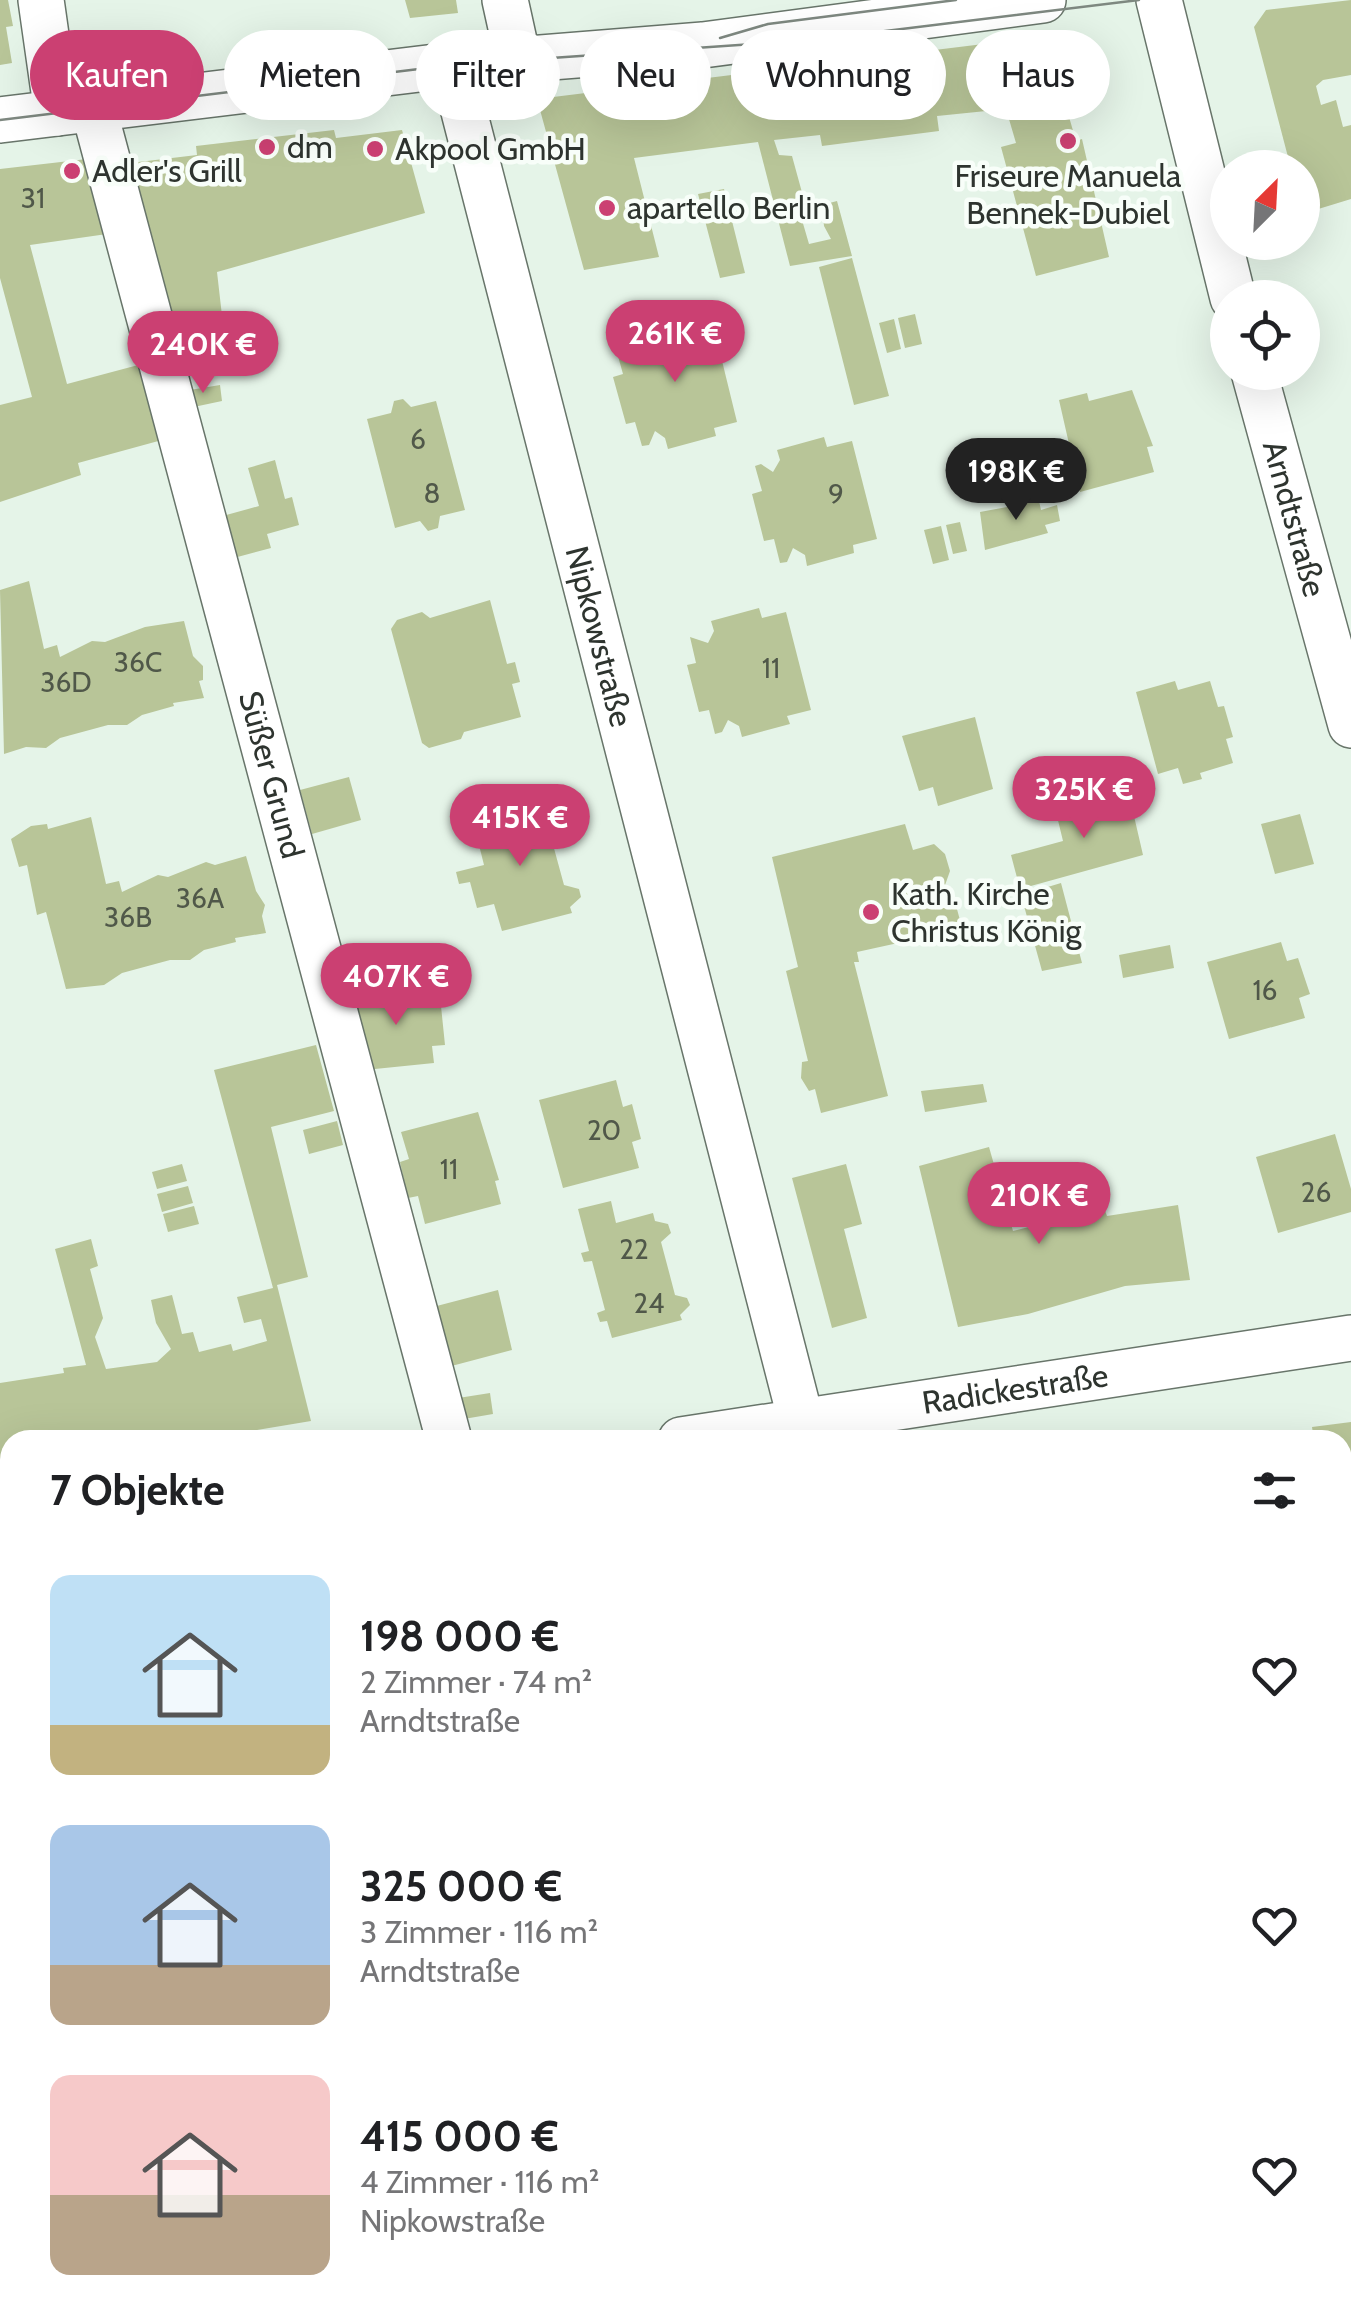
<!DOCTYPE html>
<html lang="de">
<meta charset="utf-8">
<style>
:root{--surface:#fff;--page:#f6f6f6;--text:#202124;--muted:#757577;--accent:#cb4072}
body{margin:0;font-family:Cabin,sans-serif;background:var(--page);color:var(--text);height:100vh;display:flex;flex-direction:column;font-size:38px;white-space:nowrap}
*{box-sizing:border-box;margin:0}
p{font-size:32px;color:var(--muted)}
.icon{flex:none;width:55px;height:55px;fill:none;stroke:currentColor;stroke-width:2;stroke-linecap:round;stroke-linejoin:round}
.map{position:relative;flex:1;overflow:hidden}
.panel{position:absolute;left:0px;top:1430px;width:1352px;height:892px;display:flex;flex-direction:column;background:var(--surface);border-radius:30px 30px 0 0;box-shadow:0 10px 40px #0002}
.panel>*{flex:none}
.top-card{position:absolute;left:30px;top:30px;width:1292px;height:90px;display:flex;gap:20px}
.needle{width:65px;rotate:24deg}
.fabs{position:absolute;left:1210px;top:150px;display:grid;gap:20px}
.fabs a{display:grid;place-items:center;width:110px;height:110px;border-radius:50%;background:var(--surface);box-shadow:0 10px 40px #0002;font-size:50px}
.price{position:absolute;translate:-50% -85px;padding:0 22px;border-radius:35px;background:var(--accent);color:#fff;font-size:32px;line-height:65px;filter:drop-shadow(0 2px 5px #0008)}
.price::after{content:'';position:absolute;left:50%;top:60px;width:30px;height:22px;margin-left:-15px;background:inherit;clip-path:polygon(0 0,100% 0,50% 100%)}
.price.active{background:#222;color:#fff}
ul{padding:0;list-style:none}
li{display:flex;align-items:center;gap:30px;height:250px;padding:0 50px}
li span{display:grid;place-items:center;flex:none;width:280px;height:200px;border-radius:20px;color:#555}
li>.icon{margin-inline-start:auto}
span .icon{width:120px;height:120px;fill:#fffc;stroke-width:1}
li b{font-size:42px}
h2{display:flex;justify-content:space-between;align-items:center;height:120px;padding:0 50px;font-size:42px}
.chip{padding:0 35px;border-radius:45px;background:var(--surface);box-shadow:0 10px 40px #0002;font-size:35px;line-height:90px}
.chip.active{background:var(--accent);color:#fff}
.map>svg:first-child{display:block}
.built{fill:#d6ebda}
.building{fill:#b8c598}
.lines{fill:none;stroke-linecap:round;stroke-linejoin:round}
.minor-casing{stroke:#68756a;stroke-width:48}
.minor{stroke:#fff;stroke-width:45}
.tram{stroke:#7e8880;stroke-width:2.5}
.poi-dot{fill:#cb4072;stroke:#f8fef9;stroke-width:4}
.labels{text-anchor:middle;stroke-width:9;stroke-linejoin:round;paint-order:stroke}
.number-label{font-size:28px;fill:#505849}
.poi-label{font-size:32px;fill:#2e342f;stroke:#f8fef9;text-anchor:start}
.street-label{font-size:32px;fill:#2e342f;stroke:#f8fef9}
</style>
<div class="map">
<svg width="1351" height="2322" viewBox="0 0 1351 2322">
<rect width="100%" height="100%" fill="#e5f4e8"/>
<path class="built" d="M10,1589V2312H660L662,2322H0V1591Z"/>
<path class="building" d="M0,0H8L13,26L6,27L12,63L0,65Z
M405,0H456L458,13L410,18Z
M1351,0V75L1323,80L1316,86L1321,105L1336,100L1343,127L1351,125V199L1302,214V168H1286L1284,158L1288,157L1254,27L1266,10Z
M1049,36L1070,101L1065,103L1076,141L1082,139L1109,257L1036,276L1001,147L1016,143L1006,109L937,116L939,131L822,146L820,135L774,140L779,155L792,156L809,218L802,220L809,244L831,239L824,226L822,205L837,201L852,256L790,266L758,142L634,158L659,257L584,270L537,99Z
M334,130L336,138L402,130L425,213L217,272L225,342L181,356L130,163L197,155L196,146Z
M87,159L107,234L30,245L67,384L142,364L162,440L78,463L81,475L0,502V405L32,397L0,278V169Z
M724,189L745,273L720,278L698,194Z
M852,258L889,396L854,405L819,267Z
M915,314L922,344L905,348L898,318Z
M894,319L901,349L887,353L879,323Z
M685,321L688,330L713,324L737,422L714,428L716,436L668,449L665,438L655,431L649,445L642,446L635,422L626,424L613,377L623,374L616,349L623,347L635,355L640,344L638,333Z
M220,385L222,401L189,408L184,391Z
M1132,390L1153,446L1147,447L1154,472L1080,492L1059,400L1087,393L1089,401Z
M403,399L411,407L436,401L465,510L440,516L438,528L428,531L420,521L395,528L367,419L391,413L394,401Z
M824,437L827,447L852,441L877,539L853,545L854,553L807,566L805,555L793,548L787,562L780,563L774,539L764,541L752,494L762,491L755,466L761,464L773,472L780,460L777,450Z
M1038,448L1045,469L1029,473L1024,452Z
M275,460L285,499L292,497L299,525L267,534L271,548L230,559L219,517L259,506L248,468Z
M1039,501L1041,510L1057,505L1060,521L1045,525L1048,533L985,550L980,512Z
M960,522L967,551L953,554L946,525Z
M941,526L949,560L933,564L924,530Z
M29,581L44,649L57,645L60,657L92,641L105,642L145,627L184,621L193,656L203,666V680L199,681L204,698L173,703L174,706L142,715L127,725H108L60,738L46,748L26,747L4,754L0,590Z
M490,600L507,664L515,662L520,682L512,684L521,717L464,732L461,739L429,748L422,743L391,629L397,620L422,612L430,618Z
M759,608L762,618L786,612L811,710L787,716L790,724L742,737L739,726L728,720L722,732L715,734L709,710L699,712L687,665L696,663L690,637L708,643L714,631L711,621Z
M1175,681L1178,690L1210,681L1218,707L1224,706L1233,737L1226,739L1233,763L1200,773L1202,779L1183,784L1178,768L1158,774L1136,692Z
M975,717L993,789L938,806L933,787L919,791L902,736Z
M349,777L361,820L312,834L300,790Z
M1118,792L1120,799L1134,795L1138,811L1124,814L1134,816L1143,855L1020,889L1011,855L1063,841L1055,808Z
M542,803L543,809L556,813L559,821L549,830L564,885L579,889L581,897L570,907L572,913L502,931L494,904L477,908L470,882L459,884L456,872L484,865L473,821Z
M1300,814L1314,864L1275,874L1261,824Z
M91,817L106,884L119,881L122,892L158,875L168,877L206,862L215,865L246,856L256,891L265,905L262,916L266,933L235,938L236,942L204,950L190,960H170L122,973L104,985L66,989L46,912L37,915L27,865L19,867L11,839L31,826L47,824L48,829Z
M905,824L913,850L934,844L945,854L950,871L944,888L951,887L964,935L932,942L930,936L857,952L859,962H854L888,1096L821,1113L815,1089L809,1091L801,1078L802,1062L808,1061L786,971L798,967L772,857Z
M1061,883L1082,963L1042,971L1021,895Z
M1281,942L1287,961L1298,958L1310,994L1299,998L1305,1018L1229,1039L1207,962Z
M1170,945L1174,968L1123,978L1119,955Z
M385,979L387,996L427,992L429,1007L441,1006L445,1045L432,1046L434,1063L365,1070L347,1000L372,998L370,981Z
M316,1045L334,1111L271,1127L308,1277L277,1285L311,1421L197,1440H10V1469L0,1470V1383L64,1373L63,1368L86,1365L55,1249L91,1239L98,1266L90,1269L103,1318L95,1337L106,1369L157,1362L171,1349L156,1323L151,1300L172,1295L182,1334L193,1332L199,1352L231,1344L233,1351L267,1341L261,1319L244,1323L237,1297L273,1288L214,1070Z
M616,1080L623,1107L632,1104L641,1139L632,1142L639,1168L563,1188L539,1100Z
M983,1084L987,1102L925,1112L921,1091Z
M478,1112L499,1180L495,1181L501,1204L425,1224L418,1196L408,1198L400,1162L409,1159L401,1132Z
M337,1121L343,1145L309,1154L303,1130Z
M1335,1134L1351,1189V1212L1278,1233L1256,1157Z
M989,1147L1013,1231L1104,1208L1107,1216L1178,1205L1190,1280L1125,1286L1028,1314L958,1327L919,1166Z
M182,1164L187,1181L157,1189L152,1172Z
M846,1164L862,1224L844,1229L867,1318L832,1328L792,1178Z
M188,1186L193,1203L162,1212L157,1194Z
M611,1201L616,1223L653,1213L655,1221L668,1224L671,1233L661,1242L669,1272L675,1295L687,1298L690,1305L680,1315L682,1320L612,1338L607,1321L600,1322L597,1313L605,1310L592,1261L584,1262L581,1253L589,1251L578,1209Z
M194,1206L199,1224L168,1232L163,1214Z
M498,1290L512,1350L444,1368L429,1308Z
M490,1393L493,1414L458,1420L452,1399Z
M1351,1422V1630L1342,1631V1440H1314L1312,1427Z
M10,1621V1960L0,1961V1623Z
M1351,1704V1851L1342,1854V1706Z
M112,2312H288L289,2322H114Z
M393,2312H463L462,2322H393Z
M866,2312H943L945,2322H868Z
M1169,2312H1188L1189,2317L1214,2312L1217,2322H1167Z"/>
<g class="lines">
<g class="minor-casing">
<g id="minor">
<path d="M41,0L57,113"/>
<path d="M505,0L518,59"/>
<path d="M1159,0L1233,298"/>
<path id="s1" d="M452,65L806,1440"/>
<path id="s2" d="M94,110L449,1440"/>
<path d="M0,120L452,65L703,45L1043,0"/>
<path id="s3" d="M1254,372L1351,725"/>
<path id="s4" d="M681,1440L1351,1338"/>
<path d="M0,1543L10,1541"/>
<path d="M679,2312L681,2322"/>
<path d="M1042,2312L1044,2322"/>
</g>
</g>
<use href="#minor" class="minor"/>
<path class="tram" d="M720,38L768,24L956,0
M0,120L452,65L812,40L1139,0"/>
</g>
<g class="poi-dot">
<circle cx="1068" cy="141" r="10"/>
<circle cx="267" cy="147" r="10"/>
<circle cx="375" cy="149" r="10"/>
<circle cx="72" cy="171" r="10"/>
<circle cx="607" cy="208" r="10"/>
<circle cx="871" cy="912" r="10"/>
</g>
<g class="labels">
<g class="number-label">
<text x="33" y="208">31</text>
<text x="418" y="449">6</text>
<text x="432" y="503">8</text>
<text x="836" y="504">9</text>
<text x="138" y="672">36C</text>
<text x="771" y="678">11</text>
<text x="66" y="692">36D</text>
<text x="200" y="908">36A</text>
<text x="128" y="927">36B</text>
<text x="1265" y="1000">16</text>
<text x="604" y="1140">20</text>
<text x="449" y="1179">11</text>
<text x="1316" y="1202">26</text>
<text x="634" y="1259">22</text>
<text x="649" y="1313">24</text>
</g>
<g class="poi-label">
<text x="287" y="158">dm</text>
<text x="395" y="160">Akpool GmbH</text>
<text x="92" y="182">Adler's Grill</text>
<text x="1068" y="187" text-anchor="middle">Friseure Manuela<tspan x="1068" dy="37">Bennek-Dubiel</tspan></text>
<text x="627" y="219">apartello Berlin</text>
<text x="891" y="905">Kath. Kirche<tspan x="891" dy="37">Christus König</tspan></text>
</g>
<g class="street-label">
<text dy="11" stroke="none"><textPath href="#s3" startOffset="152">Arndtstraße</textPath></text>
<text dy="11" stroke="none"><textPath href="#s1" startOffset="590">Nipkowstraße</textPath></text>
<text dy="11" stroke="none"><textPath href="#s2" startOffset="688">Süßer Grund</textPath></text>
<text dy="11" stroke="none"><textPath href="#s4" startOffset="338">Radickestraße</textPath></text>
</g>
</g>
</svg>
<div class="fabs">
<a><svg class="needle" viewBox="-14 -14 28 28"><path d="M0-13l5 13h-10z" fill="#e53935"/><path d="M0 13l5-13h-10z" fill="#757577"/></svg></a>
<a><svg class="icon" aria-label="locate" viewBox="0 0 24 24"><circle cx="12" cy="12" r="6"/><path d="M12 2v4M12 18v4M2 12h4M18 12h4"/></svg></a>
</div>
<b class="price" style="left:675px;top:385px">261K €</b>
<b class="price" style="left:203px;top:396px">240K €</b>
<b class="price active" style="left:1016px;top:523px">198K €</b>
<b class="price" style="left:1084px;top:841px">325K €</b>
<b class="price" style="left:520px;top:869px">415K €</b>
<b class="price" style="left:396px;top:1028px">407K €</b>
<b class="price" style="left:1039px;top:1247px">210K €</b>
<div class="top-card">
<a class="chip active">Kaufen</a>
<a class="chip">Mieten</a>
<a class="chip">Filter</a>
<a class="chip">Neu</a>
<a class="chip">Wohnung</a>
<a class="chip">Haus</a>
</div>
<section class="panel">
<h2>7 Objekte<svg class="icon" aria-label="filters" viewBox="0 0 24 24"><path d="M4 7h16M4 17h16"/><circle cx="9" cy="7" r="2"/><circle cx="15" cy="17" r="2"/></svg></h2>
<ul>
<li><span style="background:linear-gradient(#bfe0f5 75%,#c2b280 0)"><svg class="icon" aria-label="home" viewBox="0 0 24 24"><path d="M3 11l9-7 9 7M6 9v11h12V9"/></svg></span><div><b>198 000 €</b><p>2 Zimmer · 74 m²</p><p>Arndtstraße</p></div><svg class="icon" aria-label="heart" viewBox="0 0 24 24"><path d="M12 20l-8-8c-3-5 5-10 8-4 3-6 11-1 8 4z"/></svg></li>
<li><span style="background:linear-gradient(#a9c7e8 70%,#b9a48a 0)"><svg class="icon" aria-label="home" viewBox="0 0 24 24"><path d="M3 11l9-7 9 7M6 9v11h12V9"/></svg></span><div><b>325 000 €</b><p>3 Zimmer · 116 m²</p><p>Arndtstraße</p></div><svg class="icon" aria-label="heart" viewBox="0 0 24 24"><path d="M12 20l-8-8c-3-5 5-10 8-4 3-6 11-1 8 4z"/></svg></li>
<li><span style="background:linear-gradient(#f6c9c9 60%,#b9a48a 0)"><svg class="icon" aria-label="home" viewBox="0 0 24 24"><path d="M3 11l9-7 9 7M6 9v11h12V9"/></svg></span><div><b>415 000 €</b><p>4 Zimmer · 116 m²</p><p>Nipkowstraße</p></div><svg class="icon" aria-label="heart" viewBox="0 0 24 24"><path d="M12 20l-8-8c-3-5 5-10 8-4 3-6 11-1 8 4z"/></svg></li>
</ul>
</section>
</div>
